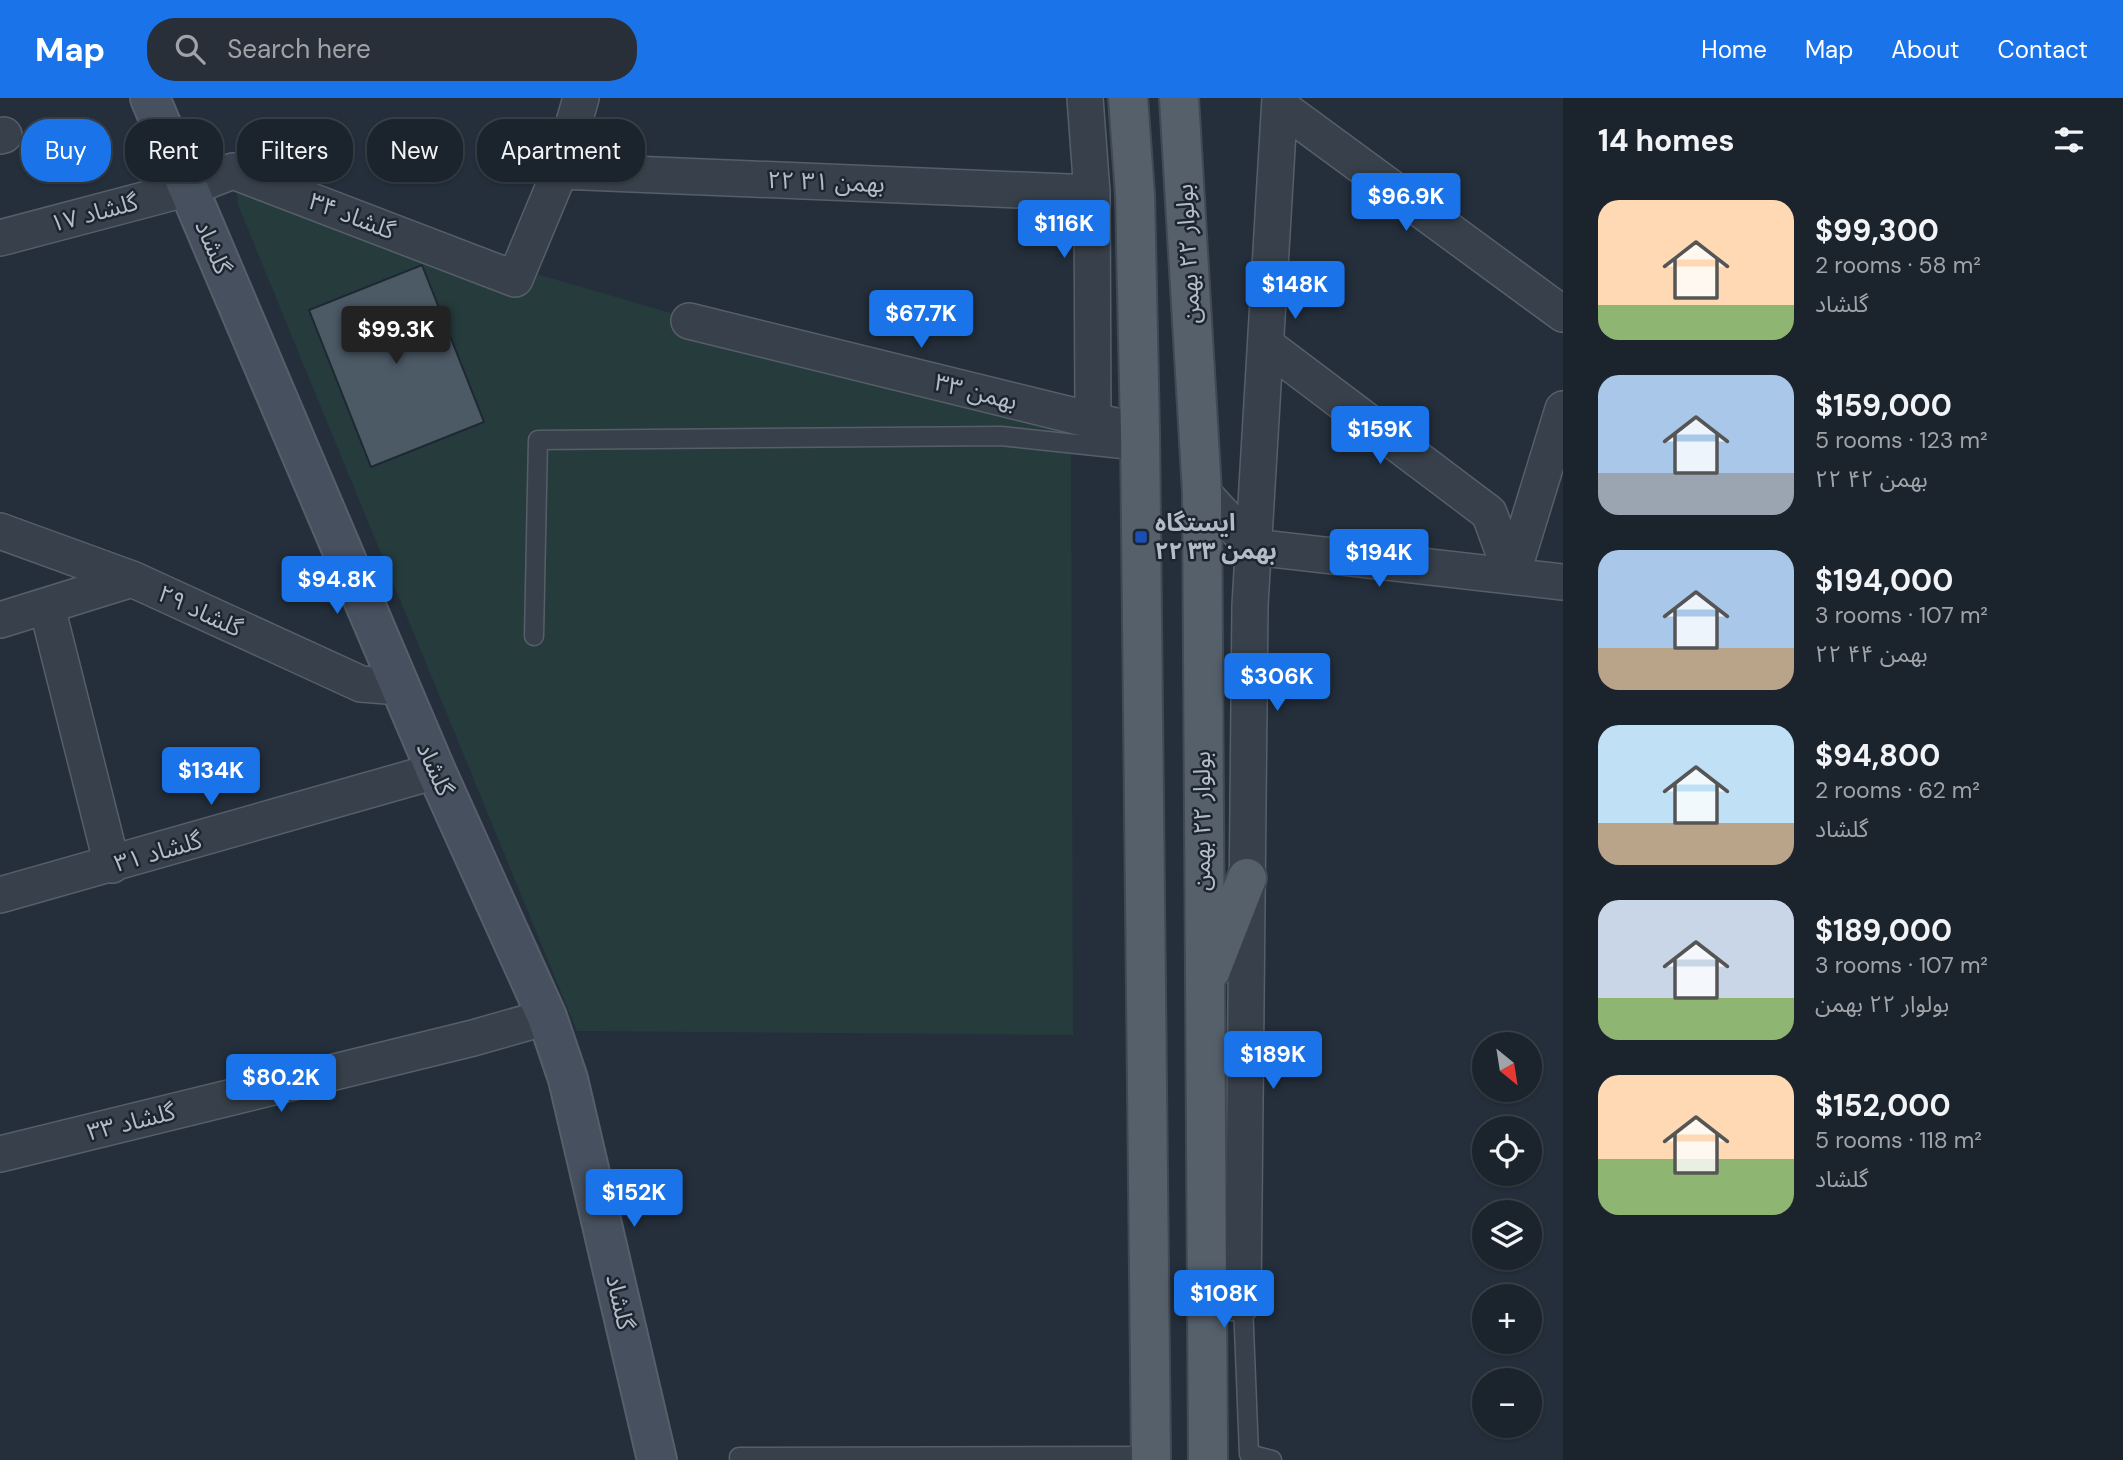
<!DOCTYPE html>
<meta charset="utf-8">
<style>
:root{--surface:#1b232c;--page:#282f38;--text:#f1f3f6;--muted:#a0a4a9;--line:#394048;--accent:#1a73e8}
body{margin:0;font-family:"DM Sans","Noto Sans Arabic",sans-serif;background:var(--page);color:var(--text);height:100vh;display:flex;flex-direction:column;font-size:26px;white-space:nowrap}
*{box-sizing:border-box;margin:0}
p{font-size:23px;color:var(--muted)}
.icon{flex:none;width:38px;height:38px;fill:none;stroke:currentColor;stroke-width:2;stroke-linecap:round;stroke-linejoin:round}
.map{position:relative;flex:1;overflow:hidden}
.panel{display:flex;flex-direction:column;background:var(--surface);width:560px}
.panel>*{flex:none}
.banner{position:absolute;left:21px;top:21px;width:665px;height:63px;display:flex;gap:14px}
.needle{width:46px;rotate:150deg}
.tools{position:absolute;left:1472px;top:934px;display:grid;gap:14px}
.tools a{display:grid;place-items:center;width:70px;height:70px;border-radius:50%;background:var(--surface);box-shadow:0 2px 5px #0004,0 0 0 2px var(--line);font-size:35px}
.price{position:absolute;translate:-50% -60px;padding:0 16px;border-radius:7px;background:var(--accent);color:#fff;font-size:23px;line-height:46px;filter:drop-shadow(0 2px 4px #0008)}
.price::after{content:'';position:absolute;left:50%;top:42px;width:21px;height:16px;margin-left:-10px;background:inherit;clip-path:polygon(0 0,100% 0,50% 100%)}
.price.active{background:#222;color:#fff}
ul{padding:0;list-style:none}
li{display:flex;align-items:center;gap:21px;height:175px;padding:0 35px}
li span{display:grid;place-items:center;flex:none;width:196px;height:140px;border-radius:21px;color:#555}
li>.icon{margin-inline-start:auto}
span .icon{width:84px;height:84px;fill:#fffc;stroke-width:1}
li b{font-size:30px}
h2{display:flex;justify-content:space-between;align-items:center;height:84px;padding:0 35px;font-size:30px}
.pill{padding:0 24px;border-radius:28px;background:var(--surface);box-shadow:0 2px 5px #0004,0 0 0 2px var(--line);font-size:24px;line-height:63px}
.pill.active{background:var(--accent);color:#fff}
header{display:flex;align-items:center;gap:42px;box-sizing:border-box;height:98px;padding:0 35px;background:var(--accent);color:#fff}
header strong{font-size:33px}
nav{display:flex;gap:38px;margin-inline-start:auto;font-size:24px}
.search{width:490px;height:63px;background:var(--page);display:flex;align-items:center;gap:18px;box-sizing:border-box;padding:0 24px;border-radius:28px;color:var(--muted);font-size:26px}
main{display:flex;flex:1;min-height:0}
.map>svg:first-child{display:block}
.green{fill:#263b3c}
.building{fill:#4c5a66;stroke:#1f2832;stroke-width:2}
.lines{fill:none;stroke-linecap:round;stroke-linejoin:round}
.lane-casing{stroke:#565f69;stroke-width:21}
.street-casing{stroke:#565f69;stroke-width:38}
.secondary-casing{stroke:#565f69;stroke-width:42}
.primary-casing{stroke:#414a54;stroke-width:42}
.lane{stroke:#38414b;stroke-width:18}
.street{stroke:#38414b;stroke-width:35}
.secondary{stroke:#46505e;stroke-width:38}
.primary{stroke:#56606b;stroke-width:38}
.transit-dot{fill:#1a4fb4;stroke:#1d2630;stroke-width:2.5}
.labels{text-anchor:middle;stroke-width:5;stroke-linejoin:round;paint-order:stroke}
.street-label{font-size:24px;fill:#b3bcc7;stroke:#1d2630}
.poi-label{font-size:24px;font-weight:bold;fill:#b3bcc7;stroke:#1d2630;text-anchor:start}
</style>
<header>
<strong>Map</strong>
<div class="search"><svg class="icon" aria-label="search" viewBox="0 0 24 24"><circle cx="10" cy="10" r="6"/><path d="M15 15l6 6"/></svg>Search here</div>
<nav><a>Home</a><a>Map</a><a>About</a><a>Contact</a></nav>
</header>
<main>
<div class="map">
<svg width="1563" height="1362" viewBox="0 0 1563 1362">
<rect width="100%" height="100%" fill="#242f3b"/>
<path class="green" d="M236,89L1071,331L1073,937L577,933L238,107Z"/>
<path class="building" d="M422,167L484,324L371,369L309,212Z"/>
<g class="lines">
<g class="lane-casing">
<path id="lane" d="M534,538L538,342L1001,338L1141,353
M1243,1205L1249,1356L1272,1362
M739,1359L1151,1358"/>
</g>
<g class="street-casing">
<path id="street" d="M1085,0L1092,95L1093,322
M1281,9L1563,216
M0,38L4,37
M560,73L1092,95
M0,140L189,90L233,73L515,181L560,73L581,0
M689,223L1140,334
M1266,247L1489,415L1512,477
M1202,394L1253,449
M0,433L132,481L361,586L400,589
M1253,449L1563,484
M1512,477L1563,311
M47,509L112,767
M0,522L132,481
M0,797L436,673
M0,1056L473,940L547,919
M1207,1204L1243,1205L1250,507L1280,0"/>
</g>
<g class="secondary-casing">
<path id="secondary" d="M150,0L436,673L547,919L568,981L657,1362"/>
</g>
<g class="primary-casing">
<path id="primary" d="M1128,0L1135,97L1140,334L1151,1362
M1179,0L1202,394L1208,1362
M1211,872L1247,780"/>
</g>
<use href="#lane" class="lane"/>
<use href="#street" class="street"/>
<use href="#secondary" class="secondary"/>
<use href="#primary" class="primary"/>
</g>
<rect class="transit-dot" x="1134" y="432" width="14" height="14" rx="3.5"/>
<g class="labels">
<g class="street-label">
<text transform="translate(826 84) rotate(2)" y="8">۲۲ بهمن ۳۱</text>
<text transform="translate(94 115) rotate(-15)" y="8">گلشاد ۱۷</text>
<text transform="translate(352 118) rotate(21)" y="8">گلشاد ۳۴</text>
<text transform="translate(213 149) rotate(67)" y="8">گلشاد</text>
<text transform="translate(1188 156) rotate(-93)" y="8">بولوار ۲۲ بهمن</text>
<text transform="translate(976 294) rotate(14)" y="8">بهمن ۳۳</text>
<text transform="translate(200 513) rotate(25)" y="8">گلشاد ۲۹</text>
<text transform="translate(435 671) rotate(66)" y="8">گلشاد</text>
<text transform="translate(1202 723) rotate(-90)" y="8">بولوار ۲۲ بهمن</text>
<text transform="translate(158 754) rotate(-16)" y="8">گلشاد ۳۱</text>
<text transform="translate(131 1024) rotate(-14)" y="8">گلشاد ۳۳</text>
<text transform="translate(620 1204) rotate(77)" y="8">گلشاد</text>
</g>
<g class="poi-label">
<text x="1155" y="433">ایستگاه<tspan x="1155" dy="28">۲۲ بهمن ۳۳</tspan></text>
</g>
</g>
</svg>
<div class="tools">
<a><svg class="needle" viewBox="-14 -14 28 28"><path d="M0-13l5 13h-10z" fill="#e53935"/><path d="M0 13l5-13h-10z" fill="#a0a4a9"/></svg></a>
<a><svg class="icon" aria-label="locate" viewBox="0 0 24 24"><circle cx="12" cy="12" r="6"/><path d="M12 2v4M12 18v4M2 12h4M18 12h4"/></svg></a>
<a><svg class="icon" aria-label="layers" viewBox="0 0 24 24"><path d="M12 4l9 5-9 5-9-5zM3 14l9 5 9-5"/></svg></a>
<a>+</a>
<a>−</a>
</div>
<b class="price" style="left:1406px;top:135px">$96.9K</b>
<b class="price" style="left:1064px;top:162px">$116K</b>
<b class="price" style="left:1295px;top:223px">$148K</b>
<b class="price" style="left:921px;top:252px">$67.7K</b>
<b class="price active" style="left:396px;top:268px">$99.3K</b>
<b class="price" style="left:1380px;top:368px">$159K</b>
<b class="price" style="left:1379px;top:491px">$194K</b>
<b class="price" style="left:337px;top:518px">$94.8K</b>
<b class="price" style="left:1277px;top:615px">$306K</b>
<b class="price" style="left:211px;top:709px">$134K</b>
<b class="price" style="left:1273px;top:993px">$189K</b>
<b class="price" style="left:281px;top:1016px">$80.2K</b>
<b class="price" style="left:634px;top:1131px">$152K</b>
<b class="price" style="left:1224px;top:1232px">$108K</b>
<div class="banner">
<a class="pill active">Buy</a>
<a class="pill">Rent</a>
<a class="pill">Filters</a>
<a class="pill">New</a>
<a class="pill">Apartment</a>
</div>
</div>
<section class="panel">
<h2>14 homes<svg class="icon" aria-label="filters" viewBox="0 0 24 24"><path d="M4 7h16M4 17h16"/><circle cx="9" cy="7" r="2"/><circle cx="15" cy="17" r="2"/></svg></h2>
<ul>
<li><span style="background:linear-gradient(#ffd9b3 75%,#8fb573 0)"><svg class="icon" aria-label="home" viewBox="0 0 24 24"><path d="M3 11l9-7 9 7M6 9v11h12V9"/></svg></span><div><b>$99,300</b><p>2 rooms · 58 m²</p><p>گلشاد</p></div></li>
<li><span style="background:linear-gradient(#a9c7e8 70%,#9aa5b1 0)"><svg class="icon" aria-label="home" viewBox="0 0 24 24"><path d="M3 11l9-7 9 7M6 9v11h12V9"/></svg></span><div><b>$159,000</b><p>5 rooms · 123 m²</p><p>۲۲ بهمن ۴۲</p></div></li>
<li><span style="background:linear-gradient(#a9c7e8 70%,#b9a48a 0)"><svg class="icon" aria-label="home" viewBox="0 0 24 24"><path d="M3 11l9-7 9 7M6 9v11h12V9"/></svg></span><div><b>$194,000</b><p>3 rooms · 107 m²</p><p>۲۲ بهمن ۴۴</p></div></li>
<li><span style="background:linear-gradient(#bfe0f5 70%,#b9a48a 0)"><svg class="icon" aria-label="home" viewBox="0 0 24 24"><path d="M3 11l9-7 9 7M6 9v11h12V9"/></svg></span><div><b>$94,800</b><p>2 rooms · 62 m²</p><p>گلشاد</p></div></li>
<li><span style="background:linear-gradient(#c9d6e8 70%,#8fb573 0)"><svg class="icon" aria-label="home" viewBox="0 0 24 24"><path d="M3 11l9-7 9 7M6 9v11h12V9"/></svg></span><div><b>$189,000</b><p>3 rooms · 107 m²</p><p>بولوار ۲۲ بهمن</p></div></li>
<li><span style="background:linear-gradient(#ffd9b3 60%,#8fb573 0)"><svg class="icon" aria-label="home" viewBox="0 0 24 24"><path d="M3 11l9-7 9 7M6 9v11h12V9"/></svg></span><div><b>$152,000</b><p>5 rooms · 118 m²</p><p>گلشاد</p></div></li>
</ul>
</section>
</main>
